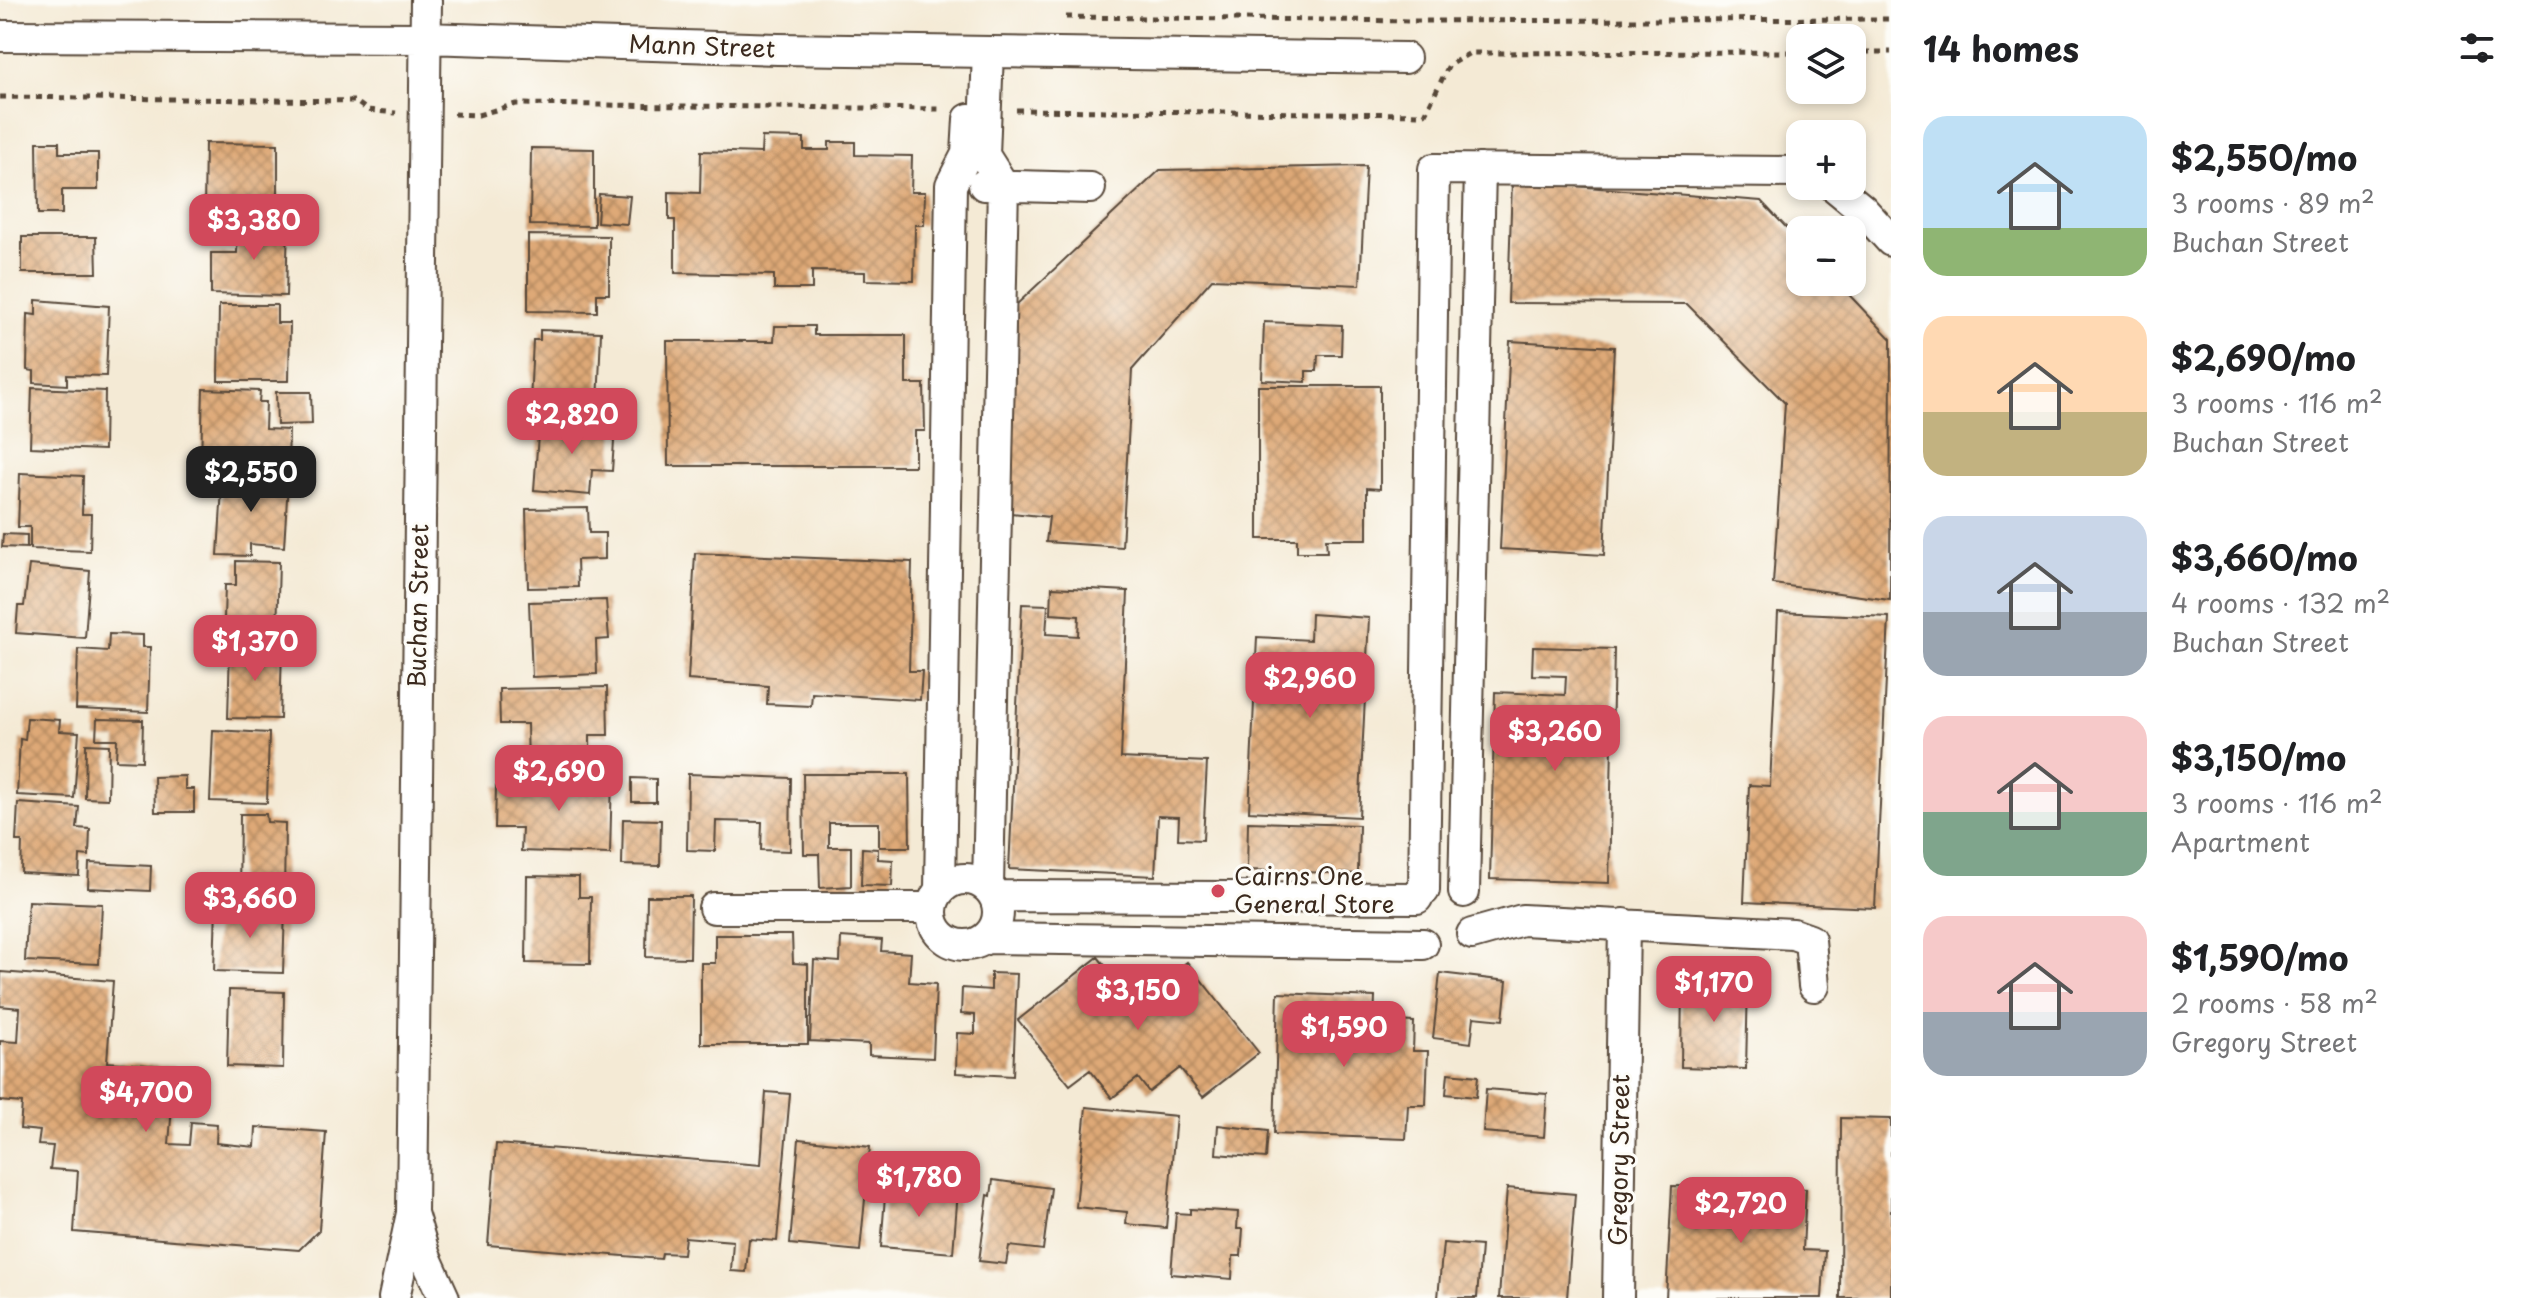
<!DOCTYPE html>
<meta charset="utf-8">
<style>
:root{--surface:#fff;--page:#f6f6f6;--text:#202124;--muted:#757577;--accent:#d1495b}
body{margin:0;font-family:"Playpen Sans",sans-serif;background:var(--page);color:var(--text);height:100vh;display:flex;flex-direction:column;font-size:30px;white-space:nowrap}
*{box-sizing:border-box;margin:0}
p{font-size:26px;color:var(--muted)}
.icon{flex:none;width:44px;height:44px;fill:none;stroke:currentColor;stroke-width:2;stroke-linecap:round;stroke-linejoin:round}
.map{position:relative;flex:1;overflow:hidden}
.details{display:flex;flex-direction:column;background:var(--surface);width:640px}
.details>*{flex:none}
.tools{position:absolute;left:1786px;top:24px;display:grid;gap:16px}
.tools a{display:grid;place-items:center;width:80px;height:80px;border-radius:16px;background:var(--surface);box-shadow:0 4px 12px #0003;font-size:40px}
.price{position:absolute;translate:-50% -68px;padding:0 18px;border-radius:16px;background:var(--accent);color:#fff;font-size:26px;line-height:52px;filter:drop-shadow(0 2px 4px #0008)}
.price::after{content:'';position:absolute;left:50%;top:48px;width:24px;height:18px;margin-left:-12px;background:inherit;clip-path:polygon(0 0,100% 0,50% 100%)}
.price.selected{background:#222;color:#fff}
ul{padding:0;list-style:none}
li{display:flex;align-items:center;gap:24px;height:200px;padding:0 32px}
li span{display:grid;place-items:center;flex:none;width:224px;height:160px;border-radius:24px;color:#555}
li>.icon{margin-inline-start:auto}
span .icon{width:96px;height:96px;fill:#fffc;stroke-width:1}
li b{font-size:34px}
h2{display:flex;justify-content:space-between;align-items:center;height:96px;padding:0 32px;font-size:34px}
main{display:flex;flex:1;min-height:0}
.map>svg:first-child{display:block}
.building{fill:url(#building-cross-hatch)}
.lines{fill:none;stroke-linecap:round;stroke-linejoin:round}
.minor-casing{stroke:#574739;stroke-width:34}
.path{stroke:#574739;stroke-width:5;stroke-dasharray:6 6;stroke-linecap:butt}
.minor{stroke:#fff;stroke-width:30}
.poi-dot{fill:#d1495b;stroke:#fdfcf7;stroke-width:3}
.labels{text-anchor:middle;stroke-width:6;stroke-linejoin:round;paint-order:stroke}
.street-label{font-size:24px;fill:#3b2a1e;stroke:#fdfcf7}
.poi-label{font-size:24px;fill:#3b2a1e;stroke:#fdfcf7;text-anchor:start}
</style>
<main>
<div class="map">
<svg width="1891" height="1298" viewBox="0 0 1891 1298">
<defs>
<pattern id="building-cross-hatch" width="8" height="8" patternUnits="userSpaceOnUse" patternTransform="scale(2)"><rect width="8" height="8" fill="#dea977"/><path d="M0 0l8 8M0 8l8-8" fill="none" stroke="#b58a61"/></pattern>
</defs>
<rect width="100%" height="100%" fill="#fdfcf7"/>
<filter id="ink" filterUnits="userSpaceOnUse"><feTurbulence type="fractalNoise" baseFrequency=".0125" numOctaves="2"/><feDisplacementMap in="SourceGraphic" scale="16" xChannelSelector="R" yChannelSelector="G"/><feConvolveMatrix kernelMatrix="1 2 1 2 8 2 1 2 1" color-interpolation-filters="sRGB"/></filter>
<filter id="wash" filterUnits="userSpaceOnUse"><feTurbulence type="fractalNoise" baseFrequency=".006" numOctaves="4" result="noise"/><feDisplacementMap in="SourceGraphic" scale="32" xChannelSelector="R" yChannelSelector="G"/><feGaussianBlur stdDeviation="1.8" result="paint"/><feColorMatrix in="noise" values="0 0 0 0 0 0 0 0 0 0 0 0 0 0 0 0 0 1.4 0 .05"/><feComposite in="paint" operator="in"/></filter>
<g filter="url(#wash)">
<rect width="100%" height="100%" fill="#f4ead5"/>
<g id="blocks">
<path class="building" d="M762,137L804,138V150H829V142H855V155L912,156L911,192H925L924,225H915L914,281L865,280V272L812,271V289H774V275L675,273V220H669V192L700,193L701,151L761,153Z
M37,142H59V153H98V190H62V214H38Z
M205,143L278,144V212L204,211Z
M531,148L594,149V226L530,225Z
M1366,166L1360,285L1212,279L1132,370L1122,547L1046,542L1049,517L1002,512L1015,306L1160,170Z
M1512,181L1761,201L1800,242V282H1837L1891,339L1890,600L1773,584L1785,403L1687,304L1508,303Z
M599,194L630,196L627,224L597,222Z
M238,221L288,222L286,296L211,294V253H237Z
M528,235L609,236V294H597V312L528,311Z
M22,237H96L97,273H22Z
M36,300L109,306L106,376L67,375V385L34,383V371L27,370L28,314L36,315Z
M219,305H277V323H290L289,381H218Z
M1264,322L1342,325L1341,355H1318L1317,371H1306V382L1262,380Z
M775,326H814V335H906V384H924L925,431H915V466H668L667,341H774Z
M540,330L601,332L598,405L530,403L533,340H540Z
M1510,341L1614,347L1604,555L1500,549Z
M1258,386H1380V489L1367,488V539H1326L1327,552H1297V539H1258Z
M32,388L105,391L104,450L30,447Z
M203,389L260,391L259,402H266L265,429L289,430L288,464L201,461Z
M276,392H311L312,424L277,425Z
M539,421L615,427L612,471L592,470L590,495L534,490Z
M223,471L248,472V480L288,482L284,547L250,544V556L218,555Z
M20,473L83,476L82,514H91L90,551L30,549V527H18Z
M588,508L589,533H605V559L577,560L578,587L528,588L526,509Z
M3,534L27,535V548L2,547Z
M695,553L912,562L909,671H922L920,700L812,693L811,706L767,704L768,686L688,680Z
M236,561L279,562L277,633L237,632V619H224L225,585H236Z
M29,565L90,571L85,638L16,633L18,606H24Z
M1052,587L1128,591L1121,758L1207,762L1203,840L1178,839L1179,817L1158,816L1155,876L1009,869L1022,604L1048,605L1046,634L1078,636L1079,616L1051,614Z
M606,600L609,639L596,640L597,674L532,677L529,602Z
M1778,612L1889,617L1875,908L1744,902L1749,785L1770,786Z
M1311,614L1369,618L1359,817L1249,811L1257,637L1310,640Z
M109,634L143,635V647H150L148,712L76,709L78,649L108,651Z
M230,646L282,648L280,719L228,718Z
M1533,647L1614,649L1609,883L1490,879L1495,692L1565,695L1566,676L1532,675Z
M607,687L608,735H590V765H528L527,724H500L499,689Z
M27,718L60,720L59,731L79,732L74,798L17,795L20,739L25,740Z
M97,719L143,720L142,761L116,760L117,739H96Z
M213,730L269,733L267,803L210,801Z
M86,744L109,745L108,799L85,798Z
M524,773L612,776L610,854L521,851L522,828H495L496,786L524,787Z
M688,774L791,778L790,851L761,850L762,822L716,821L715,851L687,850Z
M803,774H909L910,847H879V823H829V847H851V886L820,888L819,854H804Z
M185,776V789H194V812H155L154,777Z
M632,778L656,779V802H632Z
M18,803L79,807L77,828L90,829L89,856L80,855L79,876L21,873L22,841H16Z
M240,814H266L267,822L285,823L284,899L239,898Z
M623,819L661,820L660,866L622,865Z
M1248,822L1359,825L1358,874L1247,870Z
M862,848L878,849V859L893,860L892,886L861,885Z
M89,863L151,866L150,891L88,888Z
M527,876L579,877V897H591L590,964L526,963Z
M647,896H691L690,958L646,957Z
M28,901L102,904L99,964L25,961Z
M216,906L285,908L283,973L214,971Z
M715,935H792L793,963L808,964V1044H701V963H715Z
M841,937L882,940L881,951L911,953L909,982L936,984L933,1058L869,1055V1044L810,1041L814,960L840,962Z
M1098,957L1135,1003L1187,962L1259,1053L1203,1097L1180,1068L1149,1092L1138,1078L1112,1098L1090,1070L1070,1085L1018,1020Z
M1,972L113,981L107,1062L175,1067L169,1144L189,1145L191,1122L217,1124L216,1143L255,1147L256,1127L326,1132L319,1230L299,1250L74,1232L78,1171L50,1169L53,1146L38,1145L40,1131L20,1129L22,1103L0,1101V1041L18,1042L20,1008L0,1006Z
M991,973L1017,974L1013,1076L956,1073L957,1033L975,1034V1015L961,1014L962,988L991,990Z
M1440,973L1507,981L1503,1020L1474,1017L1471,1043L1433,1038Z
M1682,980L1748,982L1746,1069L1681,1067Z
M229,990L284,992L283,1068L227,1066Z
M1278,993L1375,997L1374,1020L1414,1022L1413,1051H1428L1426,1105H1408L1406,1139L1274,1134Z
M1448,1073L1478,1076L1476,1097L1446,1094Z
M1486,1089L1547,1094L1544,1137L1483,1132Z
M766,1092L790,1094L777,1241L749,1239L746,1272L731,1271L733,1241L685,1237L683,1254L662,1253L661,1259L488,1245L496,1144L761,1165Z
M1086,1107L1176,1116L1166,1228L1126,1224L1127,1212L1076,1207Z
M1841,1118L1891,1119V1298H1840Z
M1218,1125L1268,1131L1266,1158L1216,1154Z
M799,1139L870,1147L860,1251L790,1244Z
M993,1180L1051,1188L1043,1250L1009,1246L1006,1264L979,1261L988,1195L991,1196Z
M886,1184L958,1191L953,1253L881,1247Z
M1672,1186L1806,1189L1803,1250L1825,1251L1822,1298H1666Z
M1507,1188L1575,1194L1567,1298H1499Z
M1190,1209L1238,1212L1237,1229H1243L1241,1256H1233L1232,1279L1171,1274L1176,1213L1190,1214Z
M1443,1243L1481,1246L1477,1298H1438Z"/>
</g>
</g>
<g filter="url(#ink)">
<use href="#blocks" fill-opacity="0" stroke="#574739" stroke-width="2"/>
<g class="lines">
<g class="minor-casing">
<path id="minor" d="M0,36L425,38L778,49L1405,58
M984,185L1090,188
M1834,186L1862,209L1891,241
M932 912a33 33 0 1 1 66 0a33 33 0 1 1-66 0Z
M988,887L1003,185L984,155L988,52
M940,889L951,185L967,154L969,119
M1424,890L1434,169L1800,172
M1464,892L1480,169
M994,896L1417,898
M714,908H932
M1472,934L1522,920L1793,934L1810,940L1814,986
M986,938L1423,944
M412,1213L425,1256L444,1298
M394,1298L412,1213L426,0
M1618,1298L1624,924"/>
</g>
<path class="path" d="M1066,17L1415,21L1891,19
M1852,52H1891
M0,97L355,101L367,110L396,113
M1016,110L1425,114L1449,65L1470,53L1800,52
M454,114L478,115L516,104L942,109"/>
<use href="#minor" class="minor"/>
</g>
</g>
<circle class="poi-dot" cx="1218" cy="891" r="8"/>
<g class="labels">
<g class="street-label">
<text transform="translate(702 47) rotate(2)" y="8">Mann Street</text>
<text transform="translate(419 606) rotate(-89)" y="8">Buchan Street</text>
<text transform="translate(1620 1160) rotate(-89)" y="8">Gregory Street</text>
</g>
<g class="poi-label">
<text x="1234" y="885">Cairns One<tspan x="1234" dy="28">General Store</tspan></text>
</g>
</g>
</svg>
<div class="tools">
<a><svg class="icon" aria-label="layers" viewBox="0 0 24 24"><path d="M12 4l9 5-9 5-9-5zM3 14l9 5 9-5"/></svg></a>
<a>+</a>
<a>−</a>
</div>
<b class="price" style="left:254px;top:262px">$3,380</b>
<b class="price" style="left:572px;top:456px">$2,820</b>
<b class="price selected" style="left:251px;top:514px">$2,550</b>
<b class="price" style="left:255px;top:683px">$1,370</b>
<b class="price" style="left:1310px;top:720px">$2,960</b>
<b class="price" style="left:1555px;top:773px">$3,260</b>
<b class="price" style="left:559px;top:813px">$2,690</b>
<b class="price" style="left:250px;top:940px">$3,660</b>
<b class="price" style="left:1714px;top:1024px">$1,170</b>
<b class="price" style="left:1138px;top:1032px">$3,150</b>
<b class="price" style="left:1344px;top:1069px">$1,590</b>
<b class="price" style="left:146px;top:1134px">$4,700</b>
<b class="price" style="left:919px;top:1219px">$1,780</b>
<b class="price" style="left:1741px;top:1245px">$2,720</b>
</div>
<section class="details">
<h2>14 homes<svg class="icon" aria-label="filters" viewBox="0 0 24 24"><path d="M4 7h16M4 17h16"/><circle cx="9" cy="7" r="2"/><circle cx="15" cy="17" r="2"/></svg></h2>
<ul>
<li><span style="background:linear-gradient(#bfe0f5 70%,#8fb573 0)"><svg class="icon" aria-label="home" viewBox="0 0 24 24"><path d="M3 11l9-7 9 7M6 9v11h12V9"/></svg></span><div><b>$2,550/mo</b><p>3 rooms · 89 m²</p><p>Buchan Street</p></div></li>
<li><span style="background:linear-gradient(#ffd9b3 60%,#c2b280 0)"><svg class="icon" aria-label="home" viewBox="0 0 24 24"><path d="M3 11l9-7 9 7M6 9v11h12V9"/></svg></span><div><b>$2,690/mo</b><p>3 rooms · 116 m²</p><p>Buchan Street</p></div></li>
<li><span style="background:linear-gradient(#c9d6e8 60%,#9aa5b1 0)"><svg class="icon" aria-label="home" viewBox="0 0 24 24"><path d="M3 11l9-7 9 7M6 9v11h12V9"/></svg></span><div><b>$3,660/mo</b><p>4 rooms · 132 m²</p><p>Buchan Street</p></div></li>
<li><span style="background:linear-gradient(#f6c9c9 60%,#7fa58c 0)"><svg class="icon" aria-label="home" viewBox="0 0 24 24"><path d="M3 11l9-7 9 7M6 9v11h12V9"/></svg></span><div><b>$3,150/mo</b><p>3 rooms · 116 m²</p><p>Apartment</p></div></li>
<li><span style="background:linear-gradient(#f6c9c9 60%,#9aa5b1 0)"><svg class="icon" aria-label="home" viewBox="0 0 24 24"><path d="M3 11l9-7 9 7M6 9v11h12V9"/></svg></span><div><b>$1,590/mo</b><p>2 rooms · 58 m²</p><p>Gregory Street</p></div></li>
</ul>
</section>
</main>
